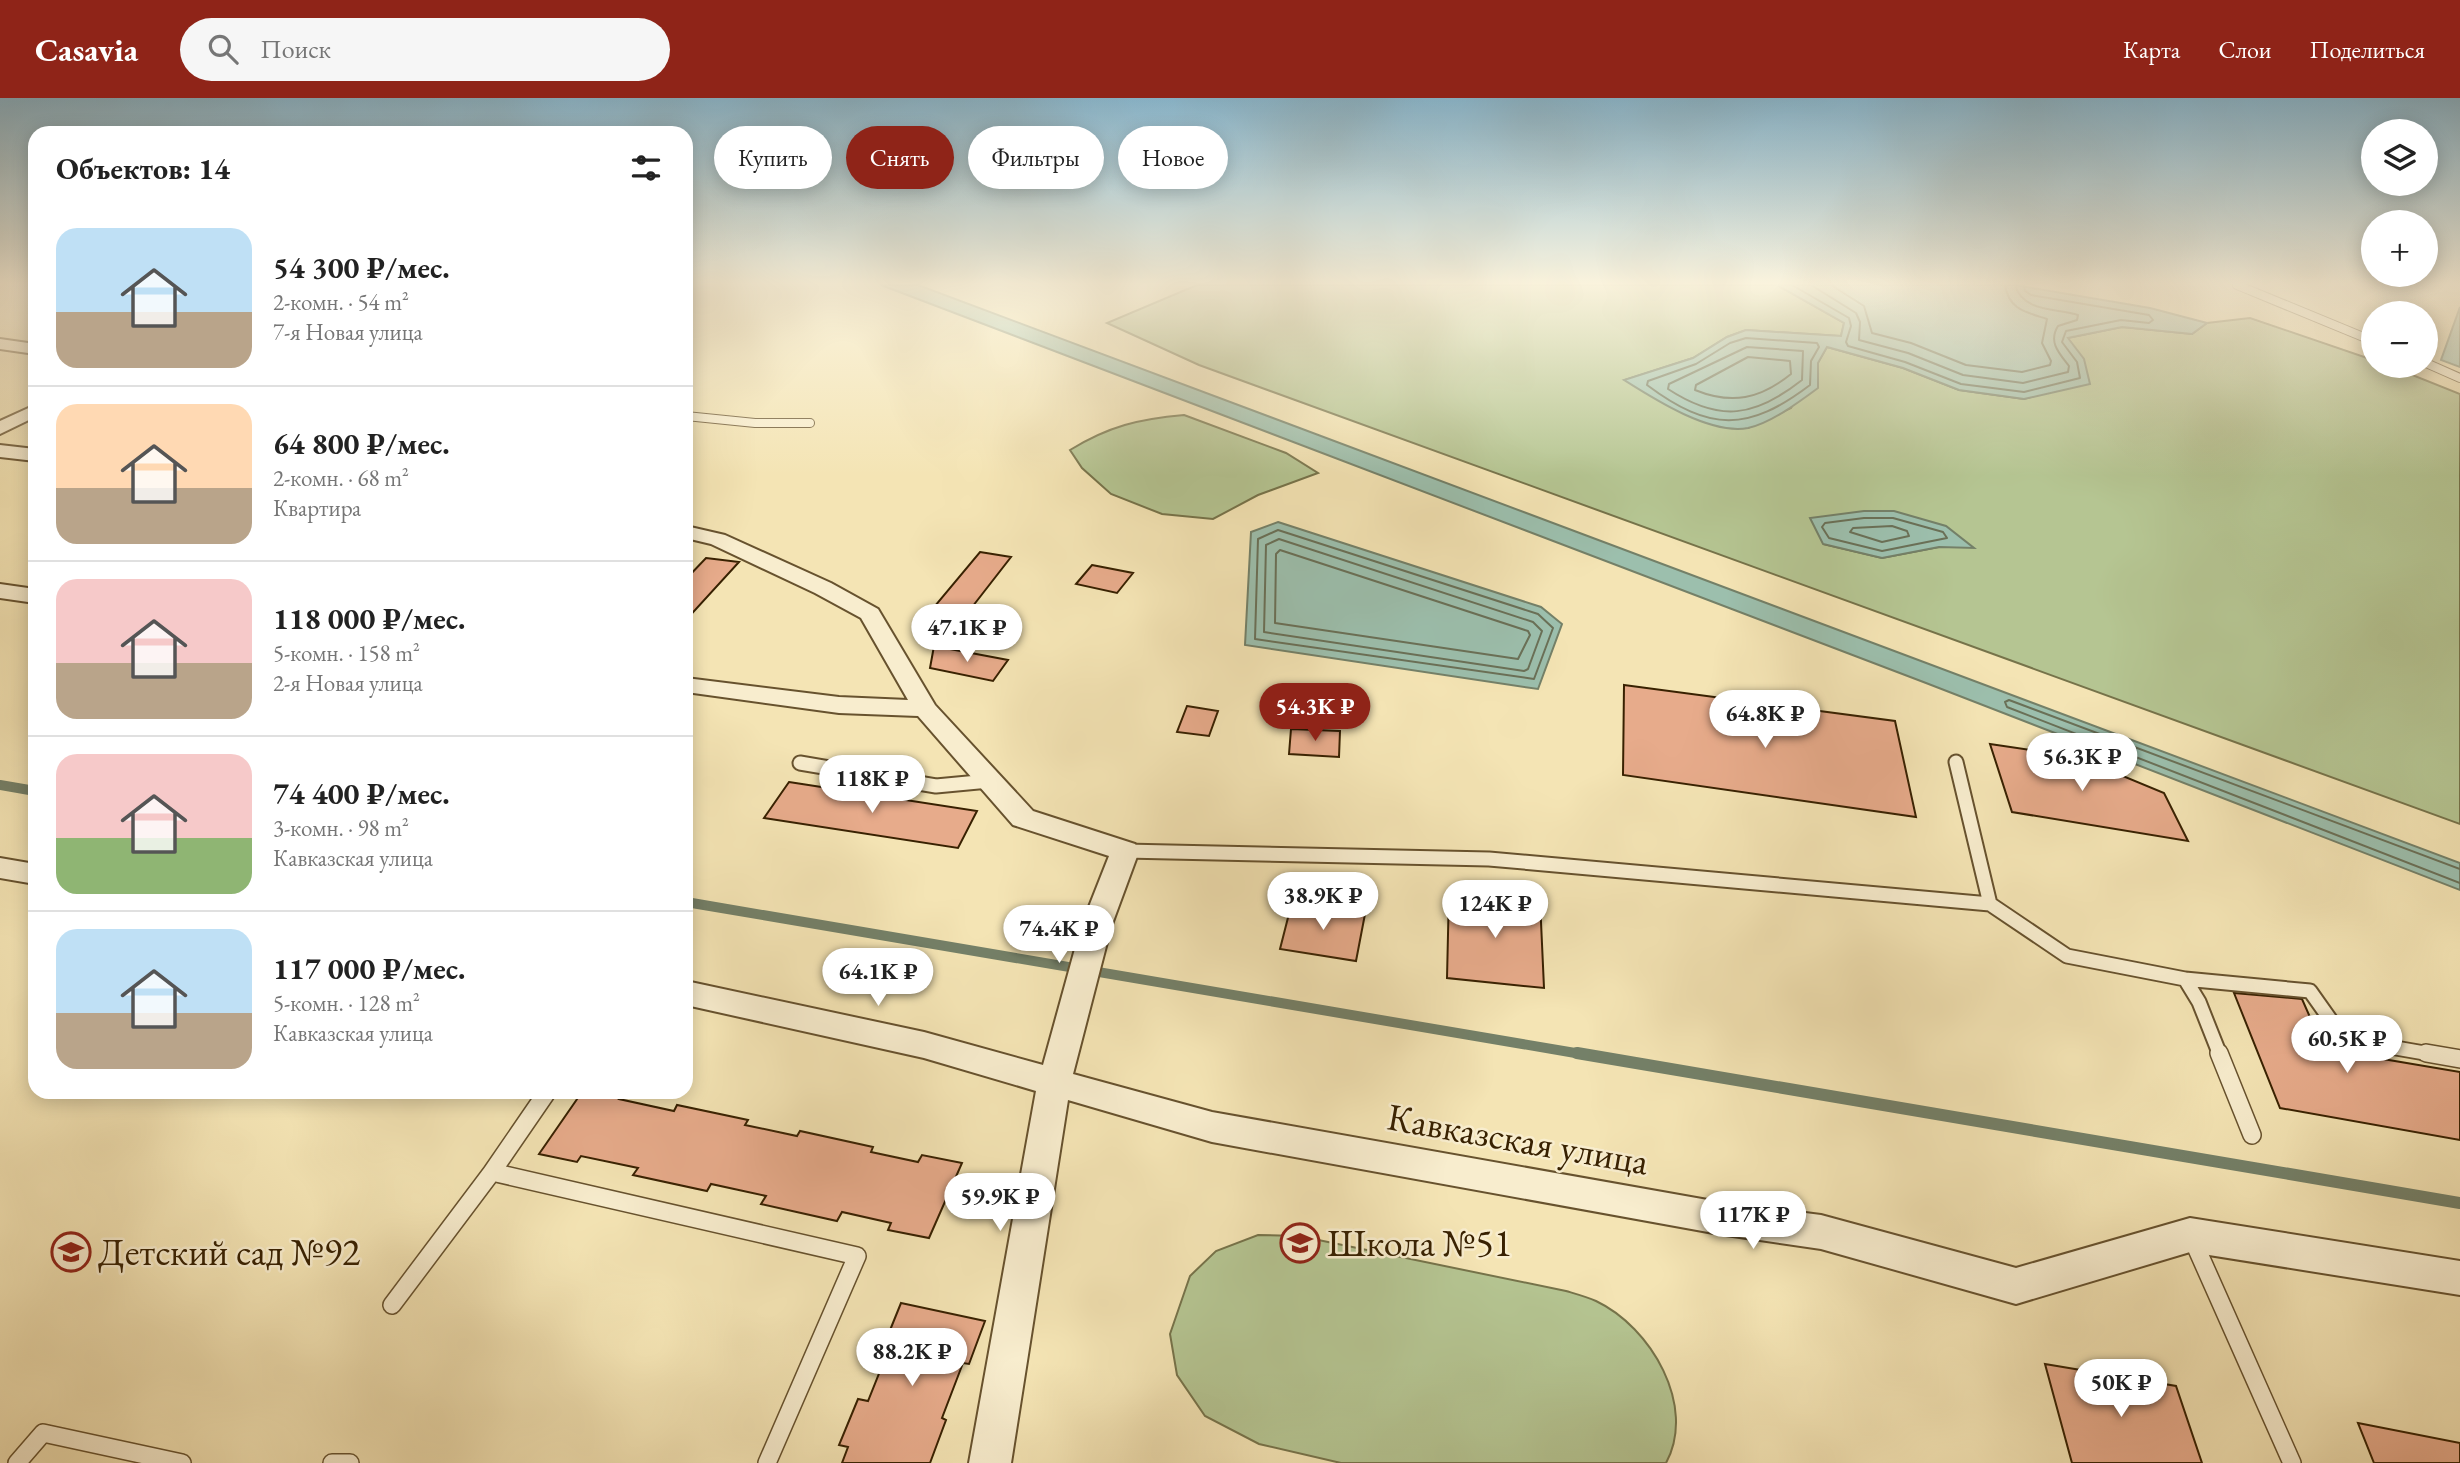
<!DOCTYPE html>
<html lang="ru">
<meta charset="utf-8">
<style>
:root{--surface:#fff;--page:#f6f6f6;--text:#222;--muted:#767676;--line:#e0e0e0;--accent:#8f2418}
body{margin:0;font-family:"EB Garamond",serif;background:var(--page);color:var(--text);height:100vh;display:flex;flex-direction:column;font-size:26px;white-space:nowrap}
*{box-sizing:border-box;margin:0}
p{font-size:23px;color:var(--muted)}
.icon{flex:none;width:38px;height:38px;fill:none;stroke:currentColor;stroke-width:2;stroke-linecap:round;stroke-linejoin:round}
.map{position:relative;flex:1;overflow:hidden}
.sheet{position:absolute;left:28px;top:28px;width:665px;height:973px;display:flex;flex-direction:column;background:var(--surface);border-radius:21px;box-shadow:0 4px 18px #0003}
.sheet>*{flex:none}
.guide{position:absolute;left:714px;top:28px;width:665px;height:63px;display:flex;gap:14px}
.buttons{position:absolute;left:2361px;top:21px;display:grid;gap:14px}
.buttons a{display:grid;place-items:center;width:77px;height:77px;border-radius:50%;background:var(--surface);box-shadow:0 4px 18px #0003;font-size:35px}
.price{position:absolute;translate:-50% -60px;padding:0 16px;border-radius:24px;background:#fff;color:#222;font-size:23px;line-height:46px;filter:drop-shadow(0 2px 4px #0008)}
.price::after{content:'';position:absolute;left:50%;top:42px;width:21px;height:16px;margin-left:-10px;background:inherit;clip-path:polygon(0 0,100% 0,50% 100%)}
.price.current{background:var(--accent);color:#fff}
ul{padding:0;list-style:none}
li{display:flex;align-items:center;gap:21px;height:175px;padding:0 28px}
li+li{border-top:2px solid var(--line)}
li span{display:grid;place-items:center;flex:none;width:196px;height:140px;border-radius:21px;color:#555}
li>.icon{margin-inline-start:auto}
span .icon{width:84px;height:84px;fill:#fffc;stroke-width:1}
li b{font-size:30px}
h2{display:flex;justify-content:space-between;align-items:center;height:84px;padding:0 28px;font-size:30px}
.tag{padding:0 24px;border-radius:32px;background:var(--surface);box-shadow:0 4px 18px #0003;font-size:24px;line-height:63px}
.tag.current{background:var(--accent);color:#fff}
header{display:flex;align-items:center;gap:42px;box-sizing:border-box;height:98px;padding:0 35px;background:var(--accent);color:#fff}
header strong{font-size:33px}
nav{display:flex;gap:38px;margin-inline-start:auto;font-size:24px}
.search{width:490px;height:63px;background:var(--page);display:flex;align-items:center;gap:18px;box-sizing:border-box;padding:0 24px;border-radius:38px;color:var(--muted);font-size:26px}
.map>svg:first-child{display:block}
.green{fill:#b5c592;stroke:#76734a;stroke-width:2;fill-rule:evenodd}
.water{fill:#9cbfad;stroke:#748068;stroke-width:2}
.lines{fill:none;stroke-linecap:round;stroke-linejoin:round}
.shore{stroke:#6a7057;stroke-width:2}
.stream-far1{stroke:#748068;stroke-width:10}
.stream{stroke:#748068;stroke-width:12}
.building{fill:#e7ab8b;stroke:#382101;stroke-width:2}
.service-far2-casing{stroke:#67522e;stroke-width:10}
.service-far1-casing{stroke:#67522e;stroke-width:17}
.service-casing{stroke:#67522e;stroke-width:20}
.minor-casing{stroke:#67522e;stroke-width:4}
.service-far2{stroke:#f8edce;stroke-width:8}
.service-far1{stroke:#f8edce;stroke-width:13}
.service{stroke:#f8edce;stroke-width:17}
.minor{fill:#f8edce;fill-rule:evenodd}
.labels{text-anchor:middle;stroke-width:5;stroke-linejoin:round;paint-order:stroke}
.near-street-label{font-size:38px;fill:#382101;stroke:#f8edce}
.near-poi-label{font-size:38px;fill:#382101;stroke:#f8edce;text-anchor:start}
</style>
<header>
<strong>Casavia</strong>
<div class="search"><svg class="icon" aria-label="search" viewBox="0 0 24 24"><circle cx="10" cy="10" r="6"/><path d="M15 15l6 6"/></svg>Поиск</div>
<nav><a>Карта</a><a>Слои</a><a>Поделиться</a></nav>
</header>
<div class="map">
<svg width="2460" height="1365" viewBox="0 0 2460 1365">
<rect width="100%" height="100%" fill="#f4e4b4"/>
<filter id="stains"><feTurbulence type="fractalNoise" baseFrequency=".00286" numOctaves="4"/><feColorMatrix values="0 0 0 0 .2 0 0 0 0 .09 0 0 0 0 .02 0 0 0 .5 -.17"/></filter>
<radialGradient id="worn" r=".72"><stop offset=".6" stop-color="#630" stop-opacity="0"/><stop offset="1" stop-color="#630" stop-opacity=".3"/></radialGradient>
<path class="green" d="M1197,187H1777L1844,225L1841,238L1746,232L1727,239L1693,260L1625,282L1724,329L1748,330L1791,310L1827,249L1903,270L1959,292L2024,301L2049,294L2067,240L2122,229L2192,236L2207,225L2250,220L2373,262V268H2390L2460,296V726L1199,267L1107,225ZM1823,446L1973,449H1939L1882,460Z
M1184,317L1286,355L1318,375L1258,397L1213,421L1162,416L1111,396L1082,370L1070,352C1109,328 1139,321 1184,317Z
M1258,1137L1299,1138L1566,1193C1576,1196 1587,1199 1596,1203C1651,1229 1697,1308 1666,1365H1341L1259,1346L1205,1318L1177,1277L1170,1236L1190,1178L1216,1153Z"/>
<path class="water" d="M881,187H918L2460,765V792L1926,585Z
M1777,187H2015L2150,210L2207,225L2192,236L2122,229L2068,240L2084,261L2090,286L2024,301L1959,292L1903,270L1827,249L1818,265V290C1799,304 1771,325 1748,330C1710,337 1654,301 1624,282L1693,260L1727,239L1746,232L1841,238L1844,225Z
M2460,209V269L2441,262Z
M1864,413H1894L1946,428L1974,450L1939,449L1882,460L1823,446L1810,420Z
M1278,424L1541,509L1562,526L1538,591L1245,547L1251,434Z"/>
<g class="lines">
<path class="shore" d="M1792,187L1849,220L1851,228L1846,244L1848,248L1905,264L1961,286L2024,294L2080,280L2077,264L2062,244L2066,233L2121,222L2149,225L2153,222L2149,217L2031,197L2025,193L2024,187
M1811,187L1856,215L1860,224L1859,242L1908,255L1963,277L2023,285L2068,274L2069,268C2059,255 2048,244 2058,228L2077,222L2078,217C2055,210 2023,214 2015,187
M1831,187L1864,208L1872,235L1911,245L1966,267L2022,274L2050,267L2051,263L2042,245L2047,221C2026,214 2009,212 2005,187
M1746,240L1817,245L1819,249L1811,263L1810,287C1748,334 1710,334 1647,287L1648,283L1696,266L1730,245Z
M1747,249L1803,253L1802,282C1755,319 1720,325 1668,291L1669,286Z
M1748,259L1790,263L1791,276C1760,301 1732,307 1695,292L1696,287Z
M1864,420H1893L1943,434L1947,440L1882,453L1829,440L1822,429L1825,425Z
M1892,428L1907,433L1909,438L1882,444L1850,434L1853,430Z
M1278,432L1538,516L1553,530L1534,581L1255,541L1258,441Z
M1279,441L1533,524L1542,533L1528,571L1524,573L1264,534L1266,447Z
M1280,452L1528,533L1530,537L1518,561L1275,525L1276,456Z
M2460,771L2009,602L2005,604L2007,609L2460,785"/>
<path class="stream-far1" d="M0,687L35,693
M686,804L1587,957"/>
<path class="stream" d="M1577,955L2460,1105"/>
</g>
<path class="building" d="M980,454L1011,459L948,540L914,533Z
M706,460L739,464L686,522V481Z
M1092,467L1133,475L1117,495L1076,486Z
M934,548L1008,562L993,583L930,570Z
M1624,587L1895,623L1916,719L1623,677Z
M1187,608L1218,613L1209,638L1177,634Z
M1291,631L1340,633L1339,659L1289,656Z
M1990,646L2077,659L2164,695L2188,743L2012,714Z
M789,684L977,713L958,750L764,720Z
M1449,793L1540,802L1544,890L1447,880Z
M1292,804L1365,816L1356,863L1280,851Z
M2234,895L2302,901L2324,951L2460,974V1042L2280,1010Z
M582,994H624L619,1001L674,1013L677,1007L748,1022L745,1027L797,1038L800,1033L873,1049L871,1054L918,1064L922,1057L962,1065L929,1140L888,1132L891,1125L842,1114L837,1123L761,1106L766,1098L711,1086L707,1093L633,1077L638,1070L581,1058L577,1064L539,1056Z
M901,1205L985,1223L969,1266L963,1265L942,1320L946,1322L930,1365H842L848,1349L839,1347L858,1301L868,1303L890,1248L884,1247Z
M2045,1266L2176,1288L2202,1365H2072Z
M2358,1325L2460,1345V1365H2374Z"/>
<g class="lines">
<g class="service-far2-casing">
<path id="service-far2" d="M2237,187L2373,243
M2426,265L2460,280
M686,318L755,325H810"/>
</g>
<g class="service-far1-casing">
<path id="service-far1" d="M800,665L936,688L989,683
M1125,753L1489,761L1990,806L1956,664
M1990,806L2067,858L2185,881L2199,904L2220,957
M2185,881L2310,893L2344,941L2436,957"/>
</g>
<g class="service-casing">
<path id="service" d="M2219,955L2252,1037
M2426,955L2460,961
M547,994L492,1074L857,1158L767,1365
M2192,1140L2292,1365
M392,1207L492,1074
M17,1365L43,1335L182,1365
M332,1365H350"/>
</g>
<g class="minor-casing">
<path id="minor" d="M0,241L35,246V256L0,251Z
M35,307V319L0,336V323Z
M0,347L35,351V363L0,359Z
M686,428L725,437L831,485L878,511L935,607L1033,713L1135,746L1139,753L1111,829L1073,976L1212,1014L1719,1104L1821,1117L2016,1170L2190,1120L2460,1163V1197L2190,1154L2016,1206L1821,1151L1719,1136L1212,1044L1068,1002L1011,1365H969L1036,993L924,960L686,907V883L924,934L1043,967L1081,829L1109,758L1013,727L918,618L839,615L686,594V580L839,599L908,602L861,520L815,495L711,446L686,440Z
M0,486L35,491V505L0,500Z
M0,760L35,766V786L0,780Z"/>
</g>
<use href="#service-far2" class="service-far2"/>
<use href="#service-far1" class="service-far1"/>
<use href="#service" class="service"/>
<use href="#minor" class="minor"/>
</g>
<linearGradient id="sky" x2="0" y2="1"><stop stop-color="#89b8d0"/><stop offset="0.49" stop-color="#faf3dd"/><stop offset="1" stop-color="#faf3dd" stop-opacity="0"/></linearGradient>
<rect width="2460" height="378" fill="url(#sky)"/>
<defs>
<g id="school-ring" transform="scale(2.0125)"><circle r="9.5" fill="#f8edce" stroke="#8f2418" stroke-width="1.5"/><path d="M0-5L7-2L0 1L-7-2ZM-4 1L0 2.5L4 1V4Q0 6-4 4Z" fill="#8f2418"/></g>
</defs>
<g fill-rule="evenodd">
<use href="#school-ring" x="1300" y="1145"/>
<use href="#school-ring" x="71" y="1154"/>
</g>
<g class="labels">
<g class="near-street-label">
<text transform="translate(1518 1041) rotate(10)" y="13">Кавказская улица</text>
</g>
<g class="near-poi-label">
<text x="1327" y="1158">Школа №51</text>
<text x="98" y="1167">Детский сад №92</text>
</g>
</g>
<rect width="100%" height="100%" filter="url(#stains)"/>
<rect width="100%" height="100%" fill="url(#worn)"/>
</svg>
<div class="buttons">
<a><svg class="icon" aria-label="layers" viewBox="0 0 24 24"><path d="M12 4l9 5-9 5-9-5zM3 14l9 5 9-5"/></svg></a>
<a>+</a>
<a>−</a>
</div>
<b class="price" style="left:967px;top:566px">47.1K ₽</b>
<b class="price current" style="left:1315px;top:645px">54.3K ₽</b>
<b class="price" style="left:1765px;top:652px">64.8K ₽</b>
<b class="price" style="left:2082px;top:695px">56.3K ₽</b>
<b class="price" style="left:872px;top:717px">118K ₽</b>
<b class="price" style="left:1323px;top:834px">38.9K ₽</b>
<b class="price" style="left:1495px;top:842px">124K ₽</b>
<b class="price" style="left:1059px;top:867px">74.4K ₽</b>
<b class="price" style="left:878px;top:910px">64.1K ₽</b>
<b class="price" style="left:2347px;top:977px">60.5K ₽</b>
<b class="price" style="left:1000px;top:1135px">59.9K ₽</b>
<b class="price" style="left:1753px;top:1153px">117K ₽</b>
<b class="price" style="left:912px;top:1290px">88.2K ₽</b>
<b class="price" style="left:2121px;top:1321px">50K ₽</b>
<div class="guide">
<a class="tag">Купить</a>
<a class="tag current">Снять</a>
<a class="tag">Фильтры</a>
<a class="tag">Новое</a>
</div>
<section class="sheet">
<h2>Объектов: 14<svg class="icon" aria-label="filters" viewBox="0 0 24 24"><path d="M4 7h16M4 17h16"/><circle cx="9" cy="7" r="2"/><circle cx="15" cy="17" r="2"/></svg></h2>
<ul>
<li><span style="background:linear-gradient(#bfe0f5 60%,#b9a48a 0)"><svg class="icon" aria-label="home" viewBox="0 0 24 24"><path d="M3 11l9-7 9 7M6 9v11h12V9"/></svg></span><div><b>54 300 ₽/мес.</b><p>2-комн. · 54 m²</p><p>7-я Новая улица</p></div></li>
<li><span style="background:linear-gradient(#ffd9b3 60%,#b9a48a 0)"><svg class="icon" aria-label="home" viewBox="0 0 24 24"><path d="M3 11l9-7 9 7M6 9v11h12V9"/></svg></span><div><b>64 800 ₽/мес.</b><p>2-комн. · 68 m²</p><p>Квартира</p></div></li>
<li><span style="background:linear-gradient(#f6c9c9 60%,#b9a48a 0)"><svg class="icon" aria-label="home" viewBox="0 0 24 24"><path d="M3 11l9-7 9 7M6 9v11h12V9"/></svg></span><div><b>118 000 ₽/мес.</b><p>5-комн. · 158 m²</p><p>2-я Новая улица</p></div></li>
<li><span style="background:linear-gradient(#f6c9c9 60%,#8fb573 0)"><svg class="icon" aria-label="home" viewBox="0 0 24 24"><path d="M3 11l9-7 9 7M6 9v11h12V9"/></svg></span><div><b>74 400 ₽/мес.</b><p>3-комн. · 98 m²</p><p>Кавказская улица</p></div></li>
<li><span style="background:linear-gradient(#bfe0f5 60%,#b9a48a 0)"><svg class="icon" aria-label="home" viewBox="0 0 24 24"><path d="M3 11l9-7 9 7M6 9v11h12V9"/></svg></span><div><b>117 000 ₽/мес.</b><p>5-комн. · 128 m²</p><p>Кавказская улица</p></div></li>
</ul>
</section>
</div>
